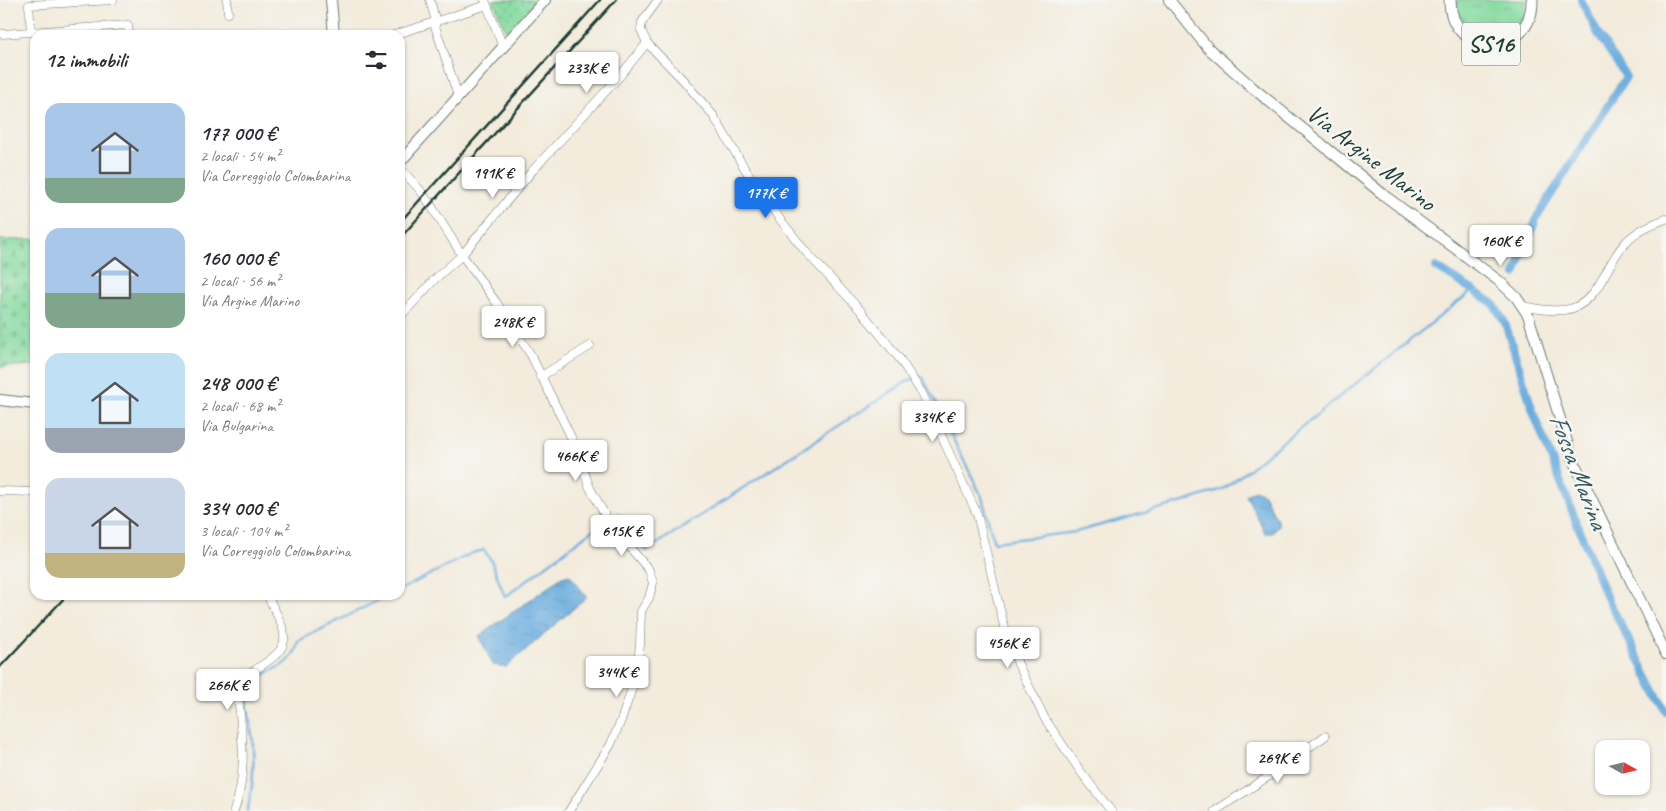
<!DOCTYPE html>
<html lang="it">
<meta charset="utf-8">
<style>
:root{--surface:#fff;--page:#f7f7f7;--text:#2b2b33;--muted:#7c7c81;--accent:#1a73e8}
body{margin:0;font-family:Caveat,sans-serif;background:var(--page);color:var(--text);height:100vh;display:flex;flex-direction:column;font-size:19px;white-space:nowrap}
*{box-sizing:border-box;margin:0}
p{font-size:16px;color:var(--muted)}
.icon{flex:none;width:28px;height:28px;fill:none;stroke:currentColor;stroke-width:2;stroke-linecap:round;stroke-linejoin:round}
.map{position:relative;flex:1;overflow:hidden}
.side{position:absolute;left:30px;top:30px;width:375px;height:570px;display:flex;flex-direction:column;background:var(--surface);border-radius:15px;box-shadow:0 1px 4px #0004}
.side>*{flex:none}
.needle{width:32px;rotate:98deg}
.tools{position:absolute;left:1595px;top:740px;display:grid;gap:10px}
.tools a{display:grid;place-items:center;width:55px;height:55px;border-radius:10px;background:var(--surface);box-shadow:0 1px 4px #0004;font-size:25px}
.price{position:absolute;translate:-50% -42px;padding:0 11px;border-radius:5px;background:#fff;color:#222;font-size:16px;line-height:32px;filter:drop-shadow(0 1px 2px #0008)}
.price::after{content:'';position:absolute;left:50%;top:30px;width:15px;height:11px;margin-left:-8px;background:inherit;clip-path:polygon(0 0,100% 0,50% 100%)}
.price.on{background:var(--accent);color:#fff}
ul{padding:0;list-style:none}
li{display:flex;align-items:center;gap:15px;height:125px;padding:0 15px}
li span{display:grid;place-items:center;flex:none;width:140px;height:100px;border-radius:15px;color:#555}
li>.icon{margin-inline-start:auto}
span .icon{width:60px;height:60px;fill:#fffc;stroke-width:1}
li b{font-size:21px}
h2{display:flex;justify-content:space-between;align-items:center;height:60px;padding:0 15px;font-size:21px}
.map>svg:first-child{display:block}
.grass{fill:url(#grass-tufts);stroke:#508b68}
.cemetery{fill:url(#cemetery-stones);stroke:#508b68}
.park{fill:url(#park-dots);stroke:#508b68}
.water{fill:url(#water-ripples);stroke:#45758a}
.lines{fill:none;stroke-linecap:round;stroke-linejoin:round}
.stream{stroke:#6baddf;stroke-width:2.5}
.canal{stroke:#6baddf;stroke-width:8}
.street-casing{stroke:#697a6e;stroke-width:9}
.secondary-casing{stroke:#697a6e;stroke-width:12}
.primary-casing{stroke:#697a6e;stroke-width:13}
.street{stroke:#fff;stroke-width:8}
.secondary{stroke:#fff;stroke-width:10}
.primary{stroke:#fff;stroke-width:11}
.rail{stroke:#1f3d34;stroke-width:2.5}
.labels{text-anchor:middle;stroke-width:5;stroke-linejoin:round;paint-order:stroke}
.shield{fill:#f6f6f2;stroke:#60746d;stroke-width:1}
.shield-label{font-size:24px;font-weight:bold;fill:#1f3d34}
.street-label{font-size:25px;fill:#1f3d34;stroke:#f6f6f2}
.water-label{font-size:26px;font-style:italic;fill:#32595f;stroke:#f6f6f2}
</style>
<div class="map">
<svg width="1666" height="811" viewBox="0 0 1666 811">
<defs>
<pattern id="grass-tufts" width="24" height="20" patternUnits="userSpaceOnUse" patternTransform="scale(1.25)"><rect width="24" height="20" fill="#82d99d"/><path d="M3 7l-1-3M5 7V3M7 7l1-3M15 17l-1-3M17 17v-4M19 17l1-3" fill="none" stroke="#70bb88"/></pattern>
<pattern id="cemetery-stones" width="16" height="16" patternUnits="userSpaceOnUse" patternTransform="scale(1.25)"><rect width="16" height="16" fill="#82d99d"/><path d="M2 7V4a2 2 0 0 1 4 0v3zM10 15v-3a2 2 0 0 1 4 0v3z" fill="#70bb88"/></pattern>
<pattern id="park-dots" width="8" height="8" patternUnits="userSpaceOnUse" patternTransform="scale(1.25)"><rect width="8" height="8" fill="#82d99d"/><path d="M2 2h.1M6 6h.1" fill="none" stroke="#70bb88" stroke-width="1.8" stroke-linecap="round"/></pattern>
<pattern id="water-ripples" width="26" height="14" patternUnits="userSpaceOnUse" patternTransform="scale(1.25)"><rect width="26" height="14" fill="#6baddf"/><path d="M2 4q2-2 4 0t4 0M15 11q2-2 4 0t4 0" fill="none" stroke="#578eb6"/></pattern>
</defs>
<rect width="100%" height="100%" fill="#f6f6f2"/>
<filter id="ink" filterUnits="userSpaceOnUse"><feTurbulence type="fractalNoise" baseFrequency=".02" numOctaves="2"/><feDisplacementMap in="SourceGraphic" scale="10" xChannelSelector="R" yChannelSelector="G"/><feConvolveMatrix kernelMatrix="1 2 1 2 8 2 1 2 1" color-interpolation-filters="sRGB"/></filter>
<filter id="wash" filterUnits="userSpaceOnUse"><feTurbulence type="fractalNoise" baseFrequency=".0096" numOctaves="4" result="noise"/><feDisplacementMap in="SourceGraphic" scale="20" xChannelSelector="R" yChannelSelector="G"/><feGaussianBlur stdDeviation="1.12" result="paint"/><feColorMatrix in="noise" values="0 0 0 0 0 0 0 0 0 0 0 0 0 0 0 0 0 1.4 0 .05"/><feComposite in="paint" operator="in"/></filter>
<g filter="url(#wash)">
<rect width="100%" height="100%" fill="#f3ebdb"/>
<path class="grass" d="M1457,0H1526C1525,6 1525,14 1523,19C1508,53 1458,40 1457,0Z"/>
<path class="cemetery" d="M35,239V365L0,367V240Z"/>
<path class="park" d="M493,0H538L507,34Z"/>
<path class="water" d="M1255,490L1264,494L1279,524L1273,533H1265L1246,495Z
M570,575L587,597L506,667L493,665L479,636L562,577Z"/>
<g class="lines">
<path class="stream" d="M400,590L472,553L484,550L491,560L505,597L603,522L618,514L646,551L906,382L919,376L923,378L982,497L994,542L1076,532L1187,501L1225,488L1473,290
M247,811C253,790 254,768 253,747C253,731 244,703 249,690C259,666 293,674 298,641L389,595"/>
<path class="canal" d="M1436,267L1493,303L1505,323L1535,417L1604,592L1666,712
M1515,274L1537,217L1626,77L1597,32L1581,0"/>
</g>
</g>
<g filter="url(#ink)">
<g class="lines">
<g class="street-casing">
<path id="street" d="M227,0L228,13
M430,0L436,22
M485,0L503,47
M658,0L642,22L641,30L647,43L683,80L713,115L745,169L779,218L806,252L861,311L899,358L922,393L977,514L1003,622L1018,664L1045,719L1081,772L1111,811
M434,23L458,96
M31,32L29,5L113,0
M0,33L2,34L128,25L129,35
M394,35L487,5
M400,168L420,190L430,204L462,255L496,302L531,355L571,437L590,488L610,524L649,570L653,583L649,598L641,611L640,645L637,667L632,688L622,718L611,744L569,811
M1523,306C1539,309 1558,313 1573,308C1601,298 1607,261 1626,242C1637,230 1651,224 1666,219
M400,317L435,279L462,255L533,170L619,77L647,43
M540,377L590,346
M0,491L35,492
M234,811C248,773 242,735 238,696C239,692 239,687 241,684C250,666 288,659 284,634C283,624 272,605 267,595
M1215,811L1266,778L1325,736"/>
</g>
<g class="secondary-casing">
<path id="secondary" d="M331,0L334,35
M1169,0L1208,48L1253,88L1385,196L1499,281L1516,297L1528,315L1572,458L1666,654
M400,162L545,0
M0,400L35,404"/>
</g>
<g class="primary-casing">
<path id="primary" d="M1450,0C1450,59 1533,58 1532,0"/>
</g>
<use href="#street" class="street"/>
<use href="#secondary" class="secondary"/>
<use href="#primary" class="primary"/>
<path class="rail" d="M400,222L600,0
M400,238L616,0
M0,667L67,595"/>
</g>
</g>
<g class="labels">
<rect class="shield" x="1462" y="22.5" width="58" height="43" rx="4"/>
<g class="shield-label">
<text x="1491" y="52">SS16</text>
</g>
<g class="street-label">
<text transform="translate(1372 157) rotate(38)" y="9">Via Argine Marino</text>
</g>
<g class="water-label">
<text transform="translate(1579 471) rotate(69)" y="9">Fossa Marina</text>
</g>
</g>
</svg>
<div class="tools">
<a><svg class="needle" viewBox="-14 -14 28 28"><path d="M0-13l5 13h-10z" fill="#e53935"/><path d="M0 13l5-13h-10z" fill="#7c7c81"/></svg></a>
</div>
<b class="price" style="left:587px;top:94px">233K €</b>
<b class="price" style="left:493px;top:199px">191K €</b>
<b class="price on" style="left:766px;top:219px">177K €</b>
<b class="price" style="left:1501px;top:267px">160K €</b>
<b class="price" style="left:513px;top:348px">248K €</b>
<b class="price" style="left:933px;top:443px">334K €</b>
<b class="price" style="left:576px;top:482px">466K €</b>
<b class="price" style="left:622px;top:557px">615K €</b>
<b class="price" style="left:1008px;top:669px">456K €</b>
<b class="price" style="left:617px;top:698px">344K €</b>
<b class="price" style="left:228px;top:711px">266K €</b>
<b class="price" style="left:1278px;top:784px">269K €</b>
<section class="side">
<h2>12 immobili<svg class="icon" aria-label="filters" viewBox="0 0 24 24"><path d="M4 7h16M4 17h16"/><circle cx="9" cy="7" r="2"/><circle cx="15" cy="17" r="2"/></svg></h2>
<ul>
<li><span style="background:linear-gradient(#a9c7e8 75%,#7fa58c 0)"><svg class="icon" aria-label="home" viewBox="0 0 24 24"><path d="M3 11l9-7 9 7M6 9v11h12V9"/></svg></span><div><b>177 000 €</b><p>2 locali · 54 m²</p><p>Via Correggiolo Colombarina</p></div></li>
<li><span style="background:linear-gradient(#a9c7e8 65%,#7fa58c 0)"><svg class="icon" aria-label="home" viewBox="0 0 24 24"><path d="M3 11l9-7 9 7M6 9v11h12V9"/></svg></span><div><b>160 000 €</b><p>2 locali · 56 m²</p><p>Via Argine Marino</p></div></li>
<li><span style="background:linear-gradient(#bfe0f5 75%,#9aa5b1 0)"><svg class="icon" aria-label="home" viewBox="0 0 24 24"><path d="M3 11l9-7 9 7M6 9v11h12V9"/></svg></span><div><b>248 000 €</b><p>2 locali · 68 m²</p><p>Via Bulgarina</p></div></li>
<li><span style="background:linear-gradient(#c9d6e8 75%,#c2b280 0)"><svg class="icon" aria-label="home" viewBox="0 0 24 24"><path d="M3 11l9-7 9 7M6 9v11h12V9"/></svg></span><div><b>334 000 €</b><p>3 locali · 104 m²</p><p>Via Correggiolo Colombarina</p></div></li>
</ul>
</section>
</div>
